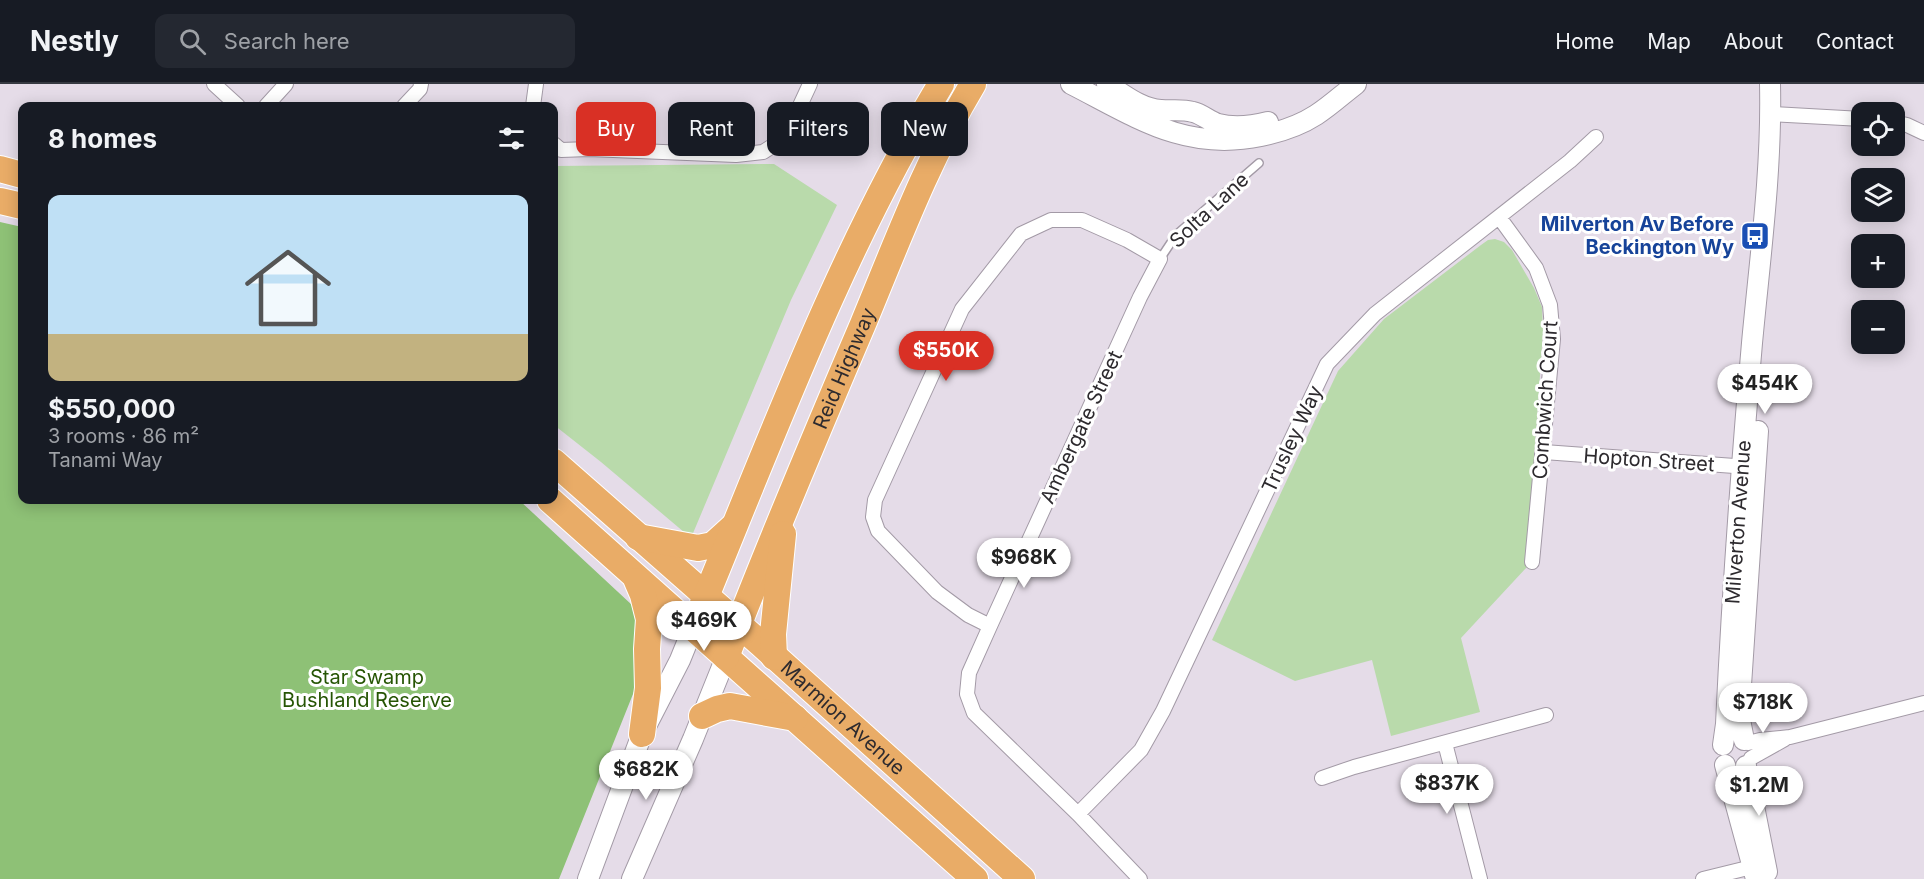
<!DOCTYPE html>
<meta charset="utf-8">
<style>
:root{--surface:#171b24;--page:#242831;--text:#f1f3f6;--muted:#9ea1a6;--line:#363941;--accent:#d93025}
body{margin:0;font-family:Inter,sans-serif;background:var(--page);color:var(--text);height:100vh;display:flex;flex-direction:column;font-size:22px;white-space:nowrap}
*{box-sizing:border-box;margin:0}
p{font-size:20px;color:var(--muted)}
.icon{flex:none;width:33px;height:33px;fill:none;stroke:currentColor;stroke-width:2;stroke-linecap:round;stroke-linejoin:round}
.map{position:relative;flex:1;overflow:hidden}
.drawer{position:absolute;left:18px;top:18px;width:540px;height:402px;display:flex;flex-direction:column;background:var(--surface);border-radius:12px;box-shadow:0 3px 15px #0003}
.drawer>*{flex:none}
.top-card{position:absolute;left:576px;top:18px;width:570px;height:54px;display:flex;gap:12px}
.controls{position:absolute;left:1851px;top:18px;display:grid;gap:12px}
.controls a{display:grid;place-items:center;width:54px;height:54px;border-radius:12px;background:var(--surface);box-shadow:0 3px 15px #0003;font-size:30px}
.price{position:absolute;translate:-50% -51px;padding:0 14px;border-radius:21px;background:#fff;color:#222;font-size:20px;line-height:39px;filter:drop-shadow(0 2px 3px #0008)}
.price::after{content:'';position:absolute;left:50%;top:36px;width:18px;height:14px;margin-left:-9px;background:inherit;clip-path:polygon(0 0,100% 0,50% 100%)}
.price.selected{background:var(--accent);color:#fff}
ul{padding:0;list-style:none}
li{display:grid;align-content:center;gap:12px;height:318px;padding:0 30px}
li span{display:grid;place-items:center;height:186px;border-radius:12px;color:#555}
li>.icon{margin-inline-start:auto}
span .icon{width:108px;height:108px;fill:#fffc;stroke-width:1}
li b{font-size:26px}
h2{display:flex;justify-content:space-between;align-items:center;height:72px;padding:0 30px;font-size:26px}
.tag{padding:0 21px;border-radius:12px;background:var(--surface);box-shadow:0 3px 15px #0003;font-size:21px;line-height:54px}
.tag.selected{background:var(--accent);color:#fff}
header{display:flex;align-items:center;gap:36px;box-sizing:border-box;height:84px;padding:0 30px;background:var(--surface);border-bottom:2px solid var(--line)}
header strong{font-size:28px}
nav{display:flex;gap:33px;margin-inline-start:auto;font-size:21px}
.search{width:420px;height:54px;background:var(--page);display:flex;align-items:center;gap:15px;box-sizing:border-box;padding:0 21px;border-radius:12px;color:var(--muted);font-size:22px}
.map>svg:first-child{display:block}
.green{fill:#b9daab}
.forest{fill:#8ec176}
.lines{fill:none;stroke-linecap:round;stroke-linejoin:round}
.lane-casing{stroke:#a39aa6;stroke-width:10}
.street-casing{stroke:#a39aa6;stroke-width:16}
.secondary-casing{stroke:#a39aa6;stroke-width:22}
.highway-casing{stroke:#fff;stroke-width:28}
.lane{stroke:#fff;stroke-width:7}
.street{stroke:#fff;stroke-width:14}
.secondary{stroke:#fff;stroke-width:20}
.highway{stroke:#e9ac67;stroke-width:26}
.labels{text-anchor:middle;stroke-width:6;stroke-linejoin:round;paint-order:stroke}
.street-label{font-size:20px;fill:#2d2a2e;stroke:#fff}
.transit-label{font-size:20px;font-weight:bold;fill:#164399;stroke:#fff;text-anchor:end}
.park-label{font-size:20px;fill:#265504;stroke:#fff}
</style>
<header>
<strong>Nestly</strong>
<div class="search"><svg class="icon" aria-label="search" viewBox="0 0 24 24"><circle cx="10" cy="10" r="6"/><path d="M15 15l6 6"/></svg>Search here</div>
<nav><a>Home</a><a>Map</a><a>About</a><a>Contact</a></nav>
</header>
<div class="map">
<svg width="1924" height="795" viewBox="0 0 1924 795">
<rect width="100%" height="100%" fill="#e5dce8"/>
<path class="green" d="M774,80L837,121L791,216L691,454L601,378L554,341V82Z
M1495,155L1504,158L1512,166L1534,204L1542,223L1543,247L1527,483L1461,554L1480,628L1391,652L1372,576L1295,597L1212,556L1338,287L1384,235L1481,161L1488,156Z"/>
<path class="forest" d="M0,138L22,143V416H519L632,521L641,550L639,595L559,795H0Z"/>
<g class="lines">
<g class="lane-casing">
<path id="lane" d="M1160,175L1176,151L1259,79"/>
</g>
<g class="street-casing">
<path id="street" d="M214,0L238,22
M266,22L286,0
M404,22L420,5L421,0
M533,22L536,0
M1771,30L1862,35
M1894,38L1907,41L1924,49
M554,60L561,66L589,65L736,71L763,68L785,54L810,0
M1499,133L1536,184L1550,221L1553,255L1532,478
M1544,368L1748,383
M990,542L968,531L937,508L878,447L873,433L875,416L962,225L1021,150L1051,136H1082L1127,156L1160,175L1140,213L990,542L969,589L967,610L974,629L1078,730L1140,795
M1445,659L1480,795
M1748,659L1760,656L1790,653L1924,619
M1751,674L1785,655
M1322,694L1354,683L1546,631
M1078,730L1141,666L1163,627L1327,280L1375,230L1570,77L1596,53
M1703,795L1760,781"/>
</g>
<g class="secondary-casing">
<path id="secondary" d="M1071,0C1136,33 1185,68 1261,52C1280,48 1299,42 1316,31C1330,22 1343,10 1356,0
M1107,0C1123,10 1141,25 1161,26C1172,27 1182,25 1193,28C1202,30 1209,37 1218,40C1234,44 1252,42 1268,38
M1744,656L1739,631L1758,347
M1723,661L1726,640C1732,513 1741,386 1752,259C1760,173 1772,86 1770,0
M1725,681L1756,795
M1746,682L1767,788
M588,795L642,650L680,576L693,544
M632,795L693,655L726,573"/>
</g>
<g class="highway-casing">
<g id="highway">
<path d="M0,85L22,91"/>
<path d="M0,117L22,122"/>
<path id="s1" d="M554,378L761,560L1022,795"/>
<path d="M550,416C691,543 834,668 975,795"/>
<path d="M638,453L698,464L713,461L734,442"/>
<path d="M637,497L643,511L649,535L647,565L648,604L642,650"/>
<path d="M693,544C769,361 838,171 941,0"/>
<path id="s2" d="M726,573C769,461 816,350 863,240C897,158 928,75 973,0"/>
<path d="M774,573L773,550L783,450"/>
<path d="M702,632L717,625L730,622L795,634"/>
</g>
</g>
<use href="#lane" class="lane"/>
<use href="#street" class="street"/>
<use href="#secondary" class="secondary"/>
<use href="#highway" class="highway"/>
</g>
<defs>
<g id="bus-square" transform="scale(1.5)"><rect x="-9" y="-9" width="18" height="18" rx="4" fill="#1a4fb4" stroke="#fff"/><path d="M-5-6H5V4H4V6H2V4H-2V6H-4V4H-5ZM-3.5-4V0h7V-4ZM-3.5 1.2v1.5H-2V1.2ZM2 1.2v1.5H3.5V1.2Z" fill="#fff"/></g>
</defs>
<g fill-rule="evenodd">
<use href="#bus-square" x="1755" y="152"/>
</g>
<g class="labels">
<g class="street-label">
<text transform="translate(1209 126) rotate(-43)" y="7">Solta Lane</text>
<text dy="7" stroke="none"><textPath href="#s2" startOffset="312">Reid Highway</textPath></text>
<text transform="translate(1545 316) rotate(-86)" y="7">Combwich Court</text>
<text transform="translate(1081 343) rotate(-65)" y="7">Ambergate Street</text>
<text transform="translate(1292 355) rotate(-65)" y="7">Trusley Way</text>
<text transform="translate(1649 376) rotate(4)" y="7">Hopton Street</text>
<text transform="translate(1738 438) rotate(-86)" y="7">Milverton Avenue</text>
<text dy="7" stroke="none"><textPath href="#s1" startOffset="386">Marmion Avenue</textPath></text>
</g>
<g class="transit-label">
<text x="1734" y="147">Milverton Av Before<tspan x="1734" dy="23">Beckington Wy</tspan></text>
</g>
<g class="park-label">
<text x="367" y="600">Star Swamp<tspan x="367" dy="23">Bushland Reserve</tspan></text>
</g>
</g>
</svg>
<div class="controls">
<a><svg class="icon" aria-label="locate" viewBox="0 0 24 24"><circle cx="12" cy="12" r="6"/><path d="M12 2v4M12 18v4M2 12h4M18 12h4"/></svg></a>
<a><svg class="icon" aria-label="layers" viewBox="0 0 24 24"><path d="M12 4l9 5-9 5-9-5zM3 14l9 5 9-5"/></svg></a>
<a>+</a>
<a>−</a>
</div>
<b class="price selected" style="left:946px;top:298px">$550K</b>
<b class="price" style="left:1765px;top:331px">$454K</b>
<b class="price" style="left:1024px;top:505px">$968K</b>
<b class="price" style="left:704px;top:568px">$469K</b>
<b class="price" style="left:1763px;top:650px">$718K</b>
<b class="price" style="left:646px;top:717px">$682K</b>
<b class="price" style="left:1447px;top:731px">$837K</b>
<b class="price" style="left:1759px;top:733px">$1.2M</b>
<div class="top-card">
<a class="tag selected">Buy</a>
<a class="tag">Rent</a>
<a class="tag">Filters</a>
<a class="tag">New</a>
</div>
<section class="drawer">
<h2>8 homes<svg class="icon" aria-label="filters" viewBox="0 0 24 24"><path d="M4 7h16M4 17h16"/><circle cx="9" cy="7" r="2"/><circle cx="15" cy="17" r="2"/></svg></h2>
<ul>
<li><span style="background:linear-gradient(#bfe0f5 75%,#c2b280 0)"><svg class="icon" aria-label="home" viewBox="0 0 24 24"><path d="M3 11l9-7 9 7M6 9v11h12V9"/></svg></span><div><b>$550,000</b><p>3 rooms · 86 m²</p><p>Tanami Way</p></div></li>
</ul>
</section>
</div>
